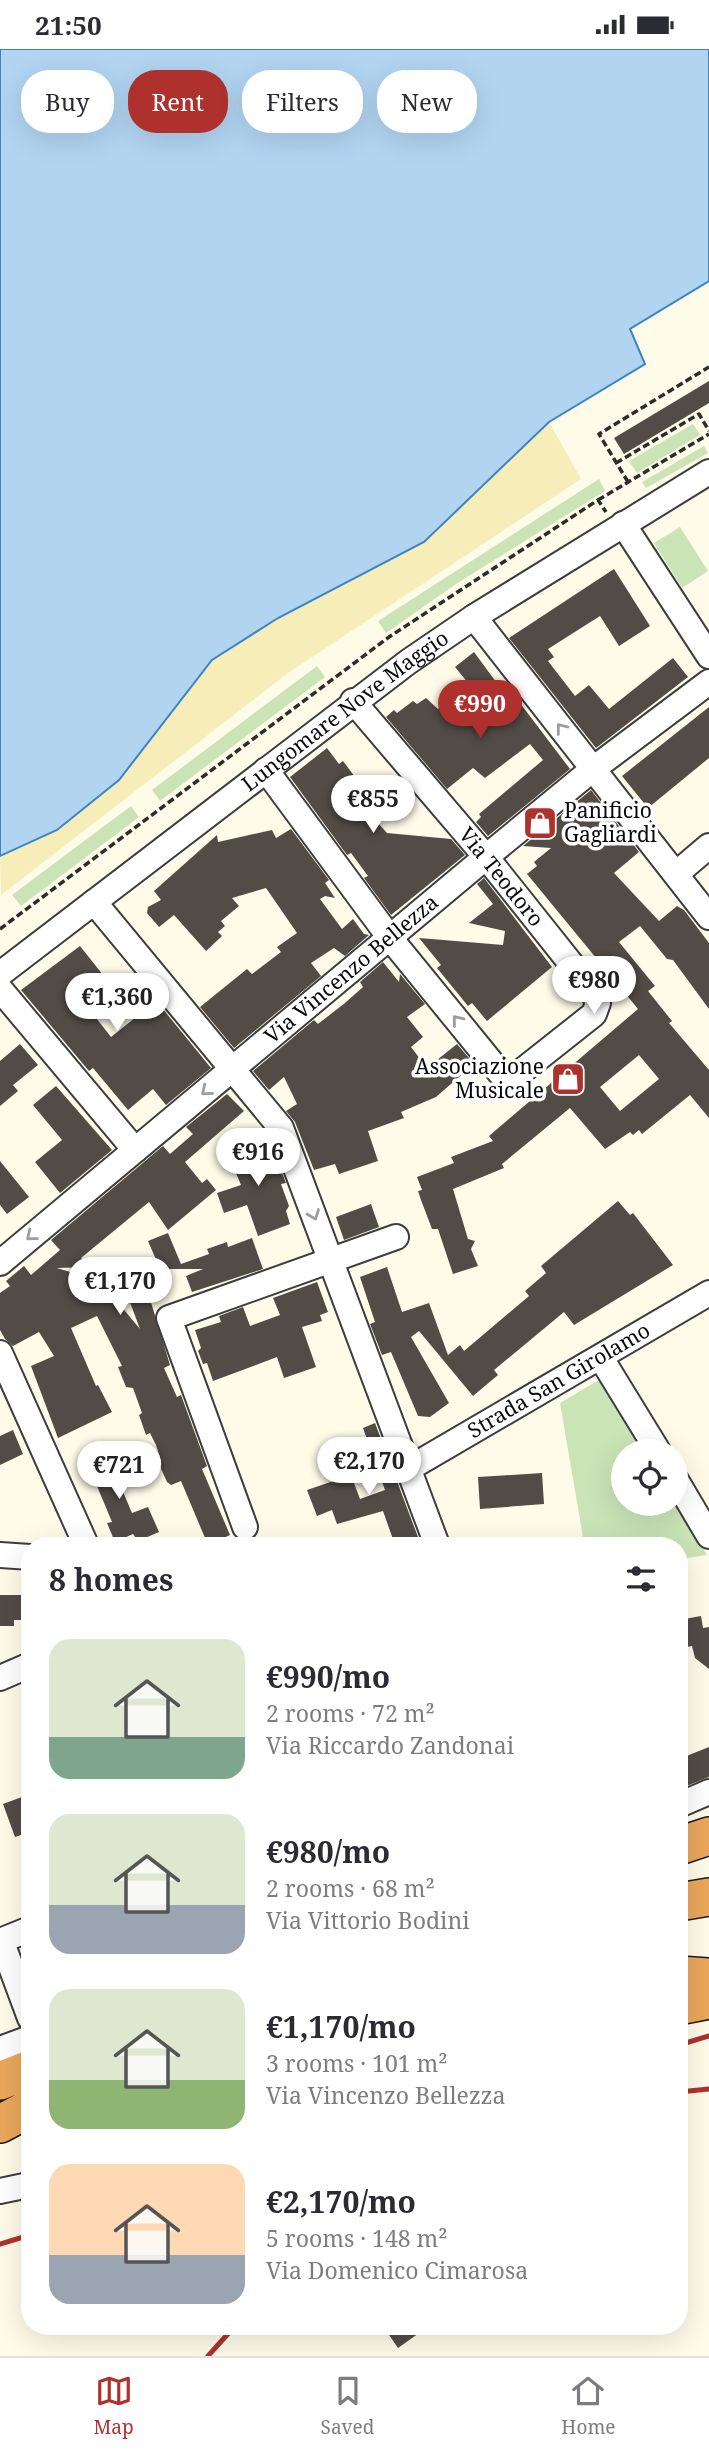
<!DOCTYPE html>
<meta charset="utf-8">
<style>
:root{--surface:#fff;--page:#f7f7f7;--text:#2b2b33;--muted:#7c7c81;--line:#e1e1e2;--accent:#af312d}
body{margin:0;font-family:"Noto Serif",serif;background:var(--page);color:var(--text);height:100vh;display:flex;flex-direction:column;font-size:26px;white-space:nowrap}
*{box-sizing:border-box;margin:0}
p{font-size:23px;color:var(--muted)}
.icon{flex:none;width:38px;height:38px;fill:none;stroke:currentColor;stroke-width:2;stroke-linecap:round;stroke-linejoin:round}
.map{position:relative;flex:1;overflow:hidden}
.sheet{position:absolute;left:21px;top:1488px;width:667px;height:798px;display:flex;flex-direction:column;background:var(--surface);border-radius:28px;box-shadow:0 7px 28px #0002}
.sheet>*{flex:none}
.guide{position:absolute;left:21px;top:21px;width:668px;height:63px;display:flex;gap:14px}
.tools{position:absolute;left:611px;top:1390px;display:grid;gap:14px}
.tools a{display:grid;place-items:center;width:77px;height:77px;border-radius:50%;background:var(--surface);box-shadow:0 7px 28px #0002;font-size:35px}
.price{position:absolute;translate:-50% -60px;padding:0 16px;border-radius:24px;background:#fff;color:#222;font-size:23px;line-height:46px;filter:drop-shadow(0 2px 4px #0008)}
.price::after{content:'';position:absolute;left:50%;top:42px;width:21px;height:16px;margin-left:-10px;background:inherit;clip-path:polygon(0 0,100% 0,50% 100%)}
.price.on{background:var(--accent);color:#fff}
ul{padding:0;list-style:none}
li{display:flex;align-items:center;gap:21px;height:175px;padding:0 28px}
li span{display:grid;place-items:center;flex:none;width:196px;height:140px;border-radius:21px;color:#555}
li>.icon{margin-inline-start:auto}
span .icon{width:84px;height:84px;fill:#fffc;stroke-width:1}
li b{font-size:30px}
h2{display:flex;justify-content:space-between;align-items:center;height:84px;padding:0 28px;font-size:30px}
.pill{padding:0 24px;border-radius:28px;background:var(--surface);box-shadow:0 7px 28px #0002;font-size:24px;line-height:63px}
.pill.on{background:var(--accent);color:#fff}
.status{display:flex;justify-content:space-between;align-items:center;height:49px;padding:0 35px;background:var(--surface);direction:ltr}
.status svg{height:19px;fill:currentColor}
.menu{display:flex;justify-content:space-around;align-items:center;height:98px;border-top:2px solid var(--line);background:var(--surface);font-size:19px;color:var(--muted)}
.menu a{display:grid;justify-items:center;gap:4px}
.menu .on{color:var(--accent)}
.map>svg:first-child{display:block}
.green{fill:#cae4b6}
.sand{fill:#f6edb9}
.water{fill:#b1d4f1;stroke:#3e83c3;stroke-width:2}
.building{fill:#524c47;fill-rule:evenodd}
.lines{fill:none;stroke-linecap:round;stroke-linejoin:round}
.highway-tunnel{stroke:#d9d7c8;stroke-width:37;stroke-dasharray:37 18;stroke-linecap:butt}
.minor-casing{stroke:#3d3d3d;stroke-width:28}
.highway-casing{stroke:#1b1b1b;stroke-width:40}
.path{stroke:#2c2c2c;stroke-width:3.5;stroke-dasharray:7 3.5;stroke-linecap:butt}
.minor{stroke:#fff;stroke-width:24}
.highway{stroke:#eaa75b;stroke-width:37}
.rail{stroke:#af312d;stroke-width:5}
.oneway{stroke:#9d9d9d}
.labels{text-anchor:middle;stroke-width:7;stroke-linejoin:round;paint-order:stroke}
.street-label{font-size:21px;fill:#0a0a0a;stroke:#fff}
.poi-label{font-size:21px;fill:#0a0a0a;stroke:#fff;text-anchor:start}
</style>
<div class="status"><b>21:50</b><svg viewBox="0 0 49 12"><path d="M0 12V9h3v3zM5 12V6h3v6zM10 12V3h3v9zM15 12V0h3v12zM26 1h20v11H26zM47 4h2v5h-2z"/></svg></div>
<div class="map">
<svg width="709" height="2307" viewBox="0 0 709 2307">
<rect width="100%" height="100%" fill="#fefbe9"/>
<path class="green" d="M693,375L700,386L637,424L629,412Z
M704,397L708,404L646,439L642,433Z
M599,430L605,442L456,535L386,584L378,572Z
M680,478L708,522L682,539L654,494Z
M317,617L325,628L160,752L152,741Z
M131,757L139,768L21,857L12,846Z
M599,1331L643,1402H623V1454H675L707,1506L679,1510V1496H589L583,1488L560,1354Z"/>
<path class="sand" d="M549,373L581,430L288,624L1,846L0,807L57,781L165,670L212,611L278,569L424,493Z"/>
<path class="water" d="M0,0H709V232L630,280L645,315L549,373L424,493L278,569L212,611L119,731L57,781L0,807Z"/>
<path class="building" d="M709,332V354L624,405L614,389Z
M614,520L650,577L619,597L600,567L548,600L554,608L548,612L575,647L589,636L609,660L673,609L688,628L596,699L509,589Z
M474,603L499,637L504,633L570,720L488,787L476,773L481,768L479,765L543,711L530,695L485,729L473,719L447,740L386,668L394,661L397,664L413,652L417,655L426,649L438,660L469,635L455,618Z
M709,658V709L648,759L622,727Z
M327,699L339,715L343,712L358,732L350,743L387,784L451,790L465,806L391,866L364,829L368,827L351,804L347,806L290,728Z
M591,741L639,803L614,824L659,872L677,857L684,861L709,894V960L673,911L667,910L640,877L619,893L655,937L648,942L672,972L669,974L709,1021V1069L690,1046L642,1085L639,1081L633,1086L630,1083L605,1100L570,1059L502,1115L504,1119L453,1140L468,1190L475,1192L471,1200L478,1217L453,1225L438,1180H432L421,1151L418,1142L422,1141L417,1128L454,1114L451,1108L493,1092L489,1087L638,960L527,825L537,817L534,813L551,799L523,797ZM639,1006L659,1030L620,1062L600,1038Z
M291,780L329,831L325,834L335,849L325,847L320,850L342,880L353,870L364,885L369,886L345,907L334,899L311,914L321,927L234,999L200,958L247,920L252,925L281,903L277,898L297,884L266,839L232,849L239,857L221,872L225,877L218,883L222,887L206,902L174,866L159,878L147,864L148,858L161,851L154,842L217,786L218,793L272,781L276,789Z
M484,829L552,918L487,972L472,954L468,957L437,919L441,916L419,889L503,896L505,882L469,874L493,855L477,835Z
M80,897L111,936L86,956L111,988L136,968L120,949L140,932L211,1019L166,1056L153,1040L128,1061L93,1019L89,1022L21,941Z
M383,913L399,933L400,925L425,955L407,968L423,988L411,998L427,1019L457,995L474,1015L436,1048L401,1063L404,1069L368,1082L378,1112L339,1125L335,1115L314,1121L295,1073L286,1062L297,1055L284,1028L269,1041L253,1022L314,971L318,975L345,954L363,938L360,933Z
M20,995L38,1016L13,1036L18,1042L0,1057V1012Z
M56,1037L112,1101L60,1144L35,1113L62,1091L33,1056Z
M227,1045L244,1062L185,1113L202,1134L207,1130L216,1141L168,1181L149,1153L81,1209L89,1218L57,1219L100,1232L140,1280L128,1248L140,1244L150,1250L170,1316L164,1319L177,1348L181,1346L207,1417L202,1420L230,1486L208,1496L181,1432L171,1436L167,1433L158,1413L161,1412L156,1396L150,1384L146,1386L139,1366L142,1364L133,1339L126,1338L118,1318L122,1317L97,1267L71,1279L96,1337L98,1336L112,1363L58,1389L31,1317L54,1307L39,1283L13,1297L5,1290L0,1281V1244L10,1237L6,1232L24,1217L31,1226L60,1201L51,1191L163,1097L170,1105L193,1085L186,1078Z
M262,1091L266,1102L271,1100L275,1106L286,1134L281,1135L289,1157L286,1162L290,1175L258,1187L247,1156L224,1164L217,1144L241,1136L228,1105Z
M0,1112L29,1148L7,1165L0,1156Z
M618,1152L630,1166L633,1164L673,1216L574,1276L564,1263L494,1321L498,1326L473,1347L419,1282L411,1288L449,1354L430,1368L418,1367L391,1303L382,1306L370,1275L375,1273L360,1228L387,1218L402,1263L429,1254L448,1306L460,1296L464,1302L529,1247L525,1242L546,1224L541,1217Z
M371,1155L379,1178L344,1191L336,1168Z
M168,1184L181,1215L209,1205L207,1200L227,1193L228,1198L252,1189L263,1220L192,1243L186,1227L203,1220H160L148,1192Z
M317,1233L328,1263L320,1266L322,1272L302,1278L316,1318L284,1329L277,1308L213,1332L207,1314L203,1315L198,1302L201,1299L195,1281L221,1273L219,1267L243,1258L250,1277L280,1266L273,1249Z
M375,1374L395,1427L421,1496H395L383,1462L337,1475L332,1461L317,1467L307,1441L351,1426L360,1450L385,1441L363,1379Z
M13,1381L23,1405L0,1416V1387Z
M104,1398L132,1464L148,1458L159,1483L138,1492L133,1485L115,1493L107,1474L112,1473L84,1406Z
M542,1424L544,1455L480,1460L478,1428Z
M0,1546H30V1571H14V1577H0Z
M701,1567L703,1579L709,1578V1620L695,1609L692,1597L682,1599L679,1584V1571Z
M709,1698V1728L679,1740V1710Z
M30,1745V1783L15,1788L3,1755Z
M383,2277H429L398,2299Z"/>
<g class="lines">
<path class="highway-tunnel" d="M679,1776L683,1774"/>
<g class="minor-casing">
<g id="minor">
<path d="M623,475L709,607"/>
<path d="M474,568L709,868"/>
<path d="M266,721L390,889L500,1024L510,1028L522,1022L594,965L598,954L592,941L486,808L353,652"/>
<path d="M676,825L709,797"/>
<path d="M94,853L281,1079L437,1496"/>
<path id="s1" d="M0,925L408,613L474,568L709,423"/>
<path d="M0,940L135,1101"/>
<path id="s2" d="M0,1214L486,808L593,720L709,633"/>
<path d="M0,1304L86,1496"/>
<path d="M601,1309L658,1402"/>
<path id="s3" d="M408,1420L709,1244"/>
<path d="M676,1431L709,1487"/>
<path d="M245,1478L169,1269L396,1188"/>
<path d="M0,1506L30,1508"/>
<path d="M0,1629L30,1616"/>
<path d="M679,1756L709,1743"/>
<path d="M1,1891L30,1969"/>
<path d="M0,1892L30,1880"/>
<path d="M0,2000L30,1989"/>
<path d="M0,2142L24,2137"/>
</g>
</g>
<g class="highway-casing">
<path id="highway" d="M679,1797L709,1787
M679,1853L709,1848
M679,1926L709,1928
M679,1957L709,1951
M0,2032L30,2020
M0,2075L30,2059"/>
</g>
<path class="path" d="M616,414L699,365L709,382
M628,433L599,385L709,318
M598,451L709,385
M0,880L389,588L598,451L606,463"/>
<use href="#minor" class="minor"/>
<use href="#highway" class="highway"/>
<path class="rail" d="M679,1996L709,1987
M679,2043L709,2040
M0,2195L30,2186
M208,2307L235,2277"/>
</g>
<defs><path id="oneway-chevron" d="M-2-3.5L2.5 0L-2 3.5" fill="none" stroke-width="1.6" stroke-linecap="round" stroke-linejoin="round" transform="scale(1.75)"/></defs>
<g class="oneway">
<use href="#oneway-chevron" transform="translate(561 679) rotate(-128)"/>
<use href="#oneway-chevron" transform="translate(457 971) rotate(-129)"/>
<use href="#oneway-chevron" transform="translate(206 1042) rotate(140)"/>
<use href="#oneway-chevron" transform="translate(314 1166) rotate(69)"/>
<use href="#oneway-chevron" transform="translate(31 1187) rotate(141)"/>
</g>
<defs>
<g id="shop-square" transform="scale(1.75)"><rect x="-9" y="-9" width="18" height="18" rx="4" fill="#af312d" stroke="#fff"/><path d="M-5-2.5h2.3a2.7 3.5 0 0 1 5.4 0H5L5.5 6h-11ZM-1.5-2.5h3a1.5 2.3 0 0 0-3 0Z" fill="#fff"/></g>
</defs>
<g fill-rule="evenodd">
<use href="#shop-square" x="540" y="774"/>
<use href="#shop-square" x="568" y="1030"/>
</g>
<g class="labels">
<g class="street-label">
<text dy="7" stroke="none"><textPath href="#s1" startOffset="434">Lungomare Nove Maggio</textPath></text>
<text transform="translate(501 828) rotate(51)" y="7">Via Teodoro</text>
<text dy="7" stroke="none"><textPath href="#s2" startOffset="458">Via Vincenzo Bellezza</textPath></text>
<text dy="7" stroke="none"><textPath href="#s3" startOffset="175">Strada San Girolamo</textPath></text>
</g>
<g class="poi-label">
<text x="564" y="769">Panificio<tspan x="564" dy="24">Gagliardi</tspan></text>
<text x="544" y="1025" text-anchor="end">Associazione<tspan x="544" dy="24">Musicale</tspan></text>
</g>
</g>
</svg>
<div class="tools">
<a><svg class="icon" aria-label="locate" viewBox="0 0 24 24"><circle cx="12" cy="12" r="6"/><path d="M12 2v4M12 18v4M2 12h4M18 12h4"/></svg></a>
</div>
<b class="price on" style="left:480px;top:691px">€990</b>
<b class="price" style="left:373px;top:786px">€855</b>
<b class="price" style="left:594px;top:967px">€980</b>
<b class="price" style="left:117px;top:984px">€1,360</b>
<b class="price" style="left:258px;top:1139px">€916</b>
<b class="price" style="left:120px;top:1268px">€1,170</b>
<b class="price" style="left:369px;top:1448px">€2,170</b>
<b class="price" style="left:119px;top:1452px">€721</b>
<div class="guide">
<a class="pill">Buy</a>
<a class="pill on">Rent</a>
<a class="pill">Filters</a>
<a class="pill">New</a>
</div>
<section class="sheet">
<h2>8 homes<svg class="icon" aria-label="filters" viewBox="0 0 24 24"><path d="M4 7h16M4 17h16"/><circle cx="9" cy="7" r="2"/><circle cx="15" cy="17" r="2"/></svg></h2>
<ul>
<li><span style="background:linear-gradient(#dfe7d0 70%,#7fa58c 0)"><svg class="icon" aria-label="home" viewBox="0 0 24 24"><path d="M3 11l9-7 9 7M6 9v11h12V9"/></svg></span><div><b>€990/mo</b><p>2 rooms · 72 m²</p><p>Via Riccardo Zandonai</p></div></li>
<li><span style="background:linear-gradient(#dfe7d0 65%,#9aa5b1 0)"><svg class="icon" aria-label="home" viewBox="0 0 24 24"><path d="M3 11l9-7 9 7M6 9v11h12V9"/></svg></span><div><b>€980/mo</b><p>2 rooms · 68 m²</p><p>Via Vittorio Bodini</p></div></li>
<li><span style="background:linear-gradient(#dfe7d0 65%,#8fb573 0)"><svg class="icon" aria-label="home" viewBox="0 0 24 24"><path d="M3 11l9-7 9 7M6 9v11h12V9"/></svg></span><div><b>€1,170/mo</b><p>3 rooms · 101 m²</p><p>Via Vincenzo Bellezza</p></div></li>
<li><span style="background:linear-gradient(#ffd9b3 65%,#9aa5b1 0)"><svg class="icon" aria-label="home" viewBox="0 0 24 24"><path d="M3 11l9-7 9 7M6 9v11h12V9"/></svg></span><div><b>€2,170/mo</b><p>5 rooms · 148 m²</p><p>Via Domenico Cimarosa</p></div></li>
</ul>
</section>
</div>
<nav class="menu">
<a class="on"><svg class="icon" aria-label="map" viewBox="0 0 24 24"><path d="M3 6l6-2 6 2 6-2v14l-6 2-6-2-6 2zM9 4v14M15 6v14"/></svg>Map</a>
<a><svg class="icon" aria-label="saved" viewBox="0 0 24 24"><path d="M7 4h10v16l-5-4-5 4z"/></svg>Saved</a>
<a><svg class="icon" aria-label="home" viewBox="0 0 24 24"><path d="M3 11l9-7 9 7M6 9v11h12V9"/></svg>Home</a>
</nav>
